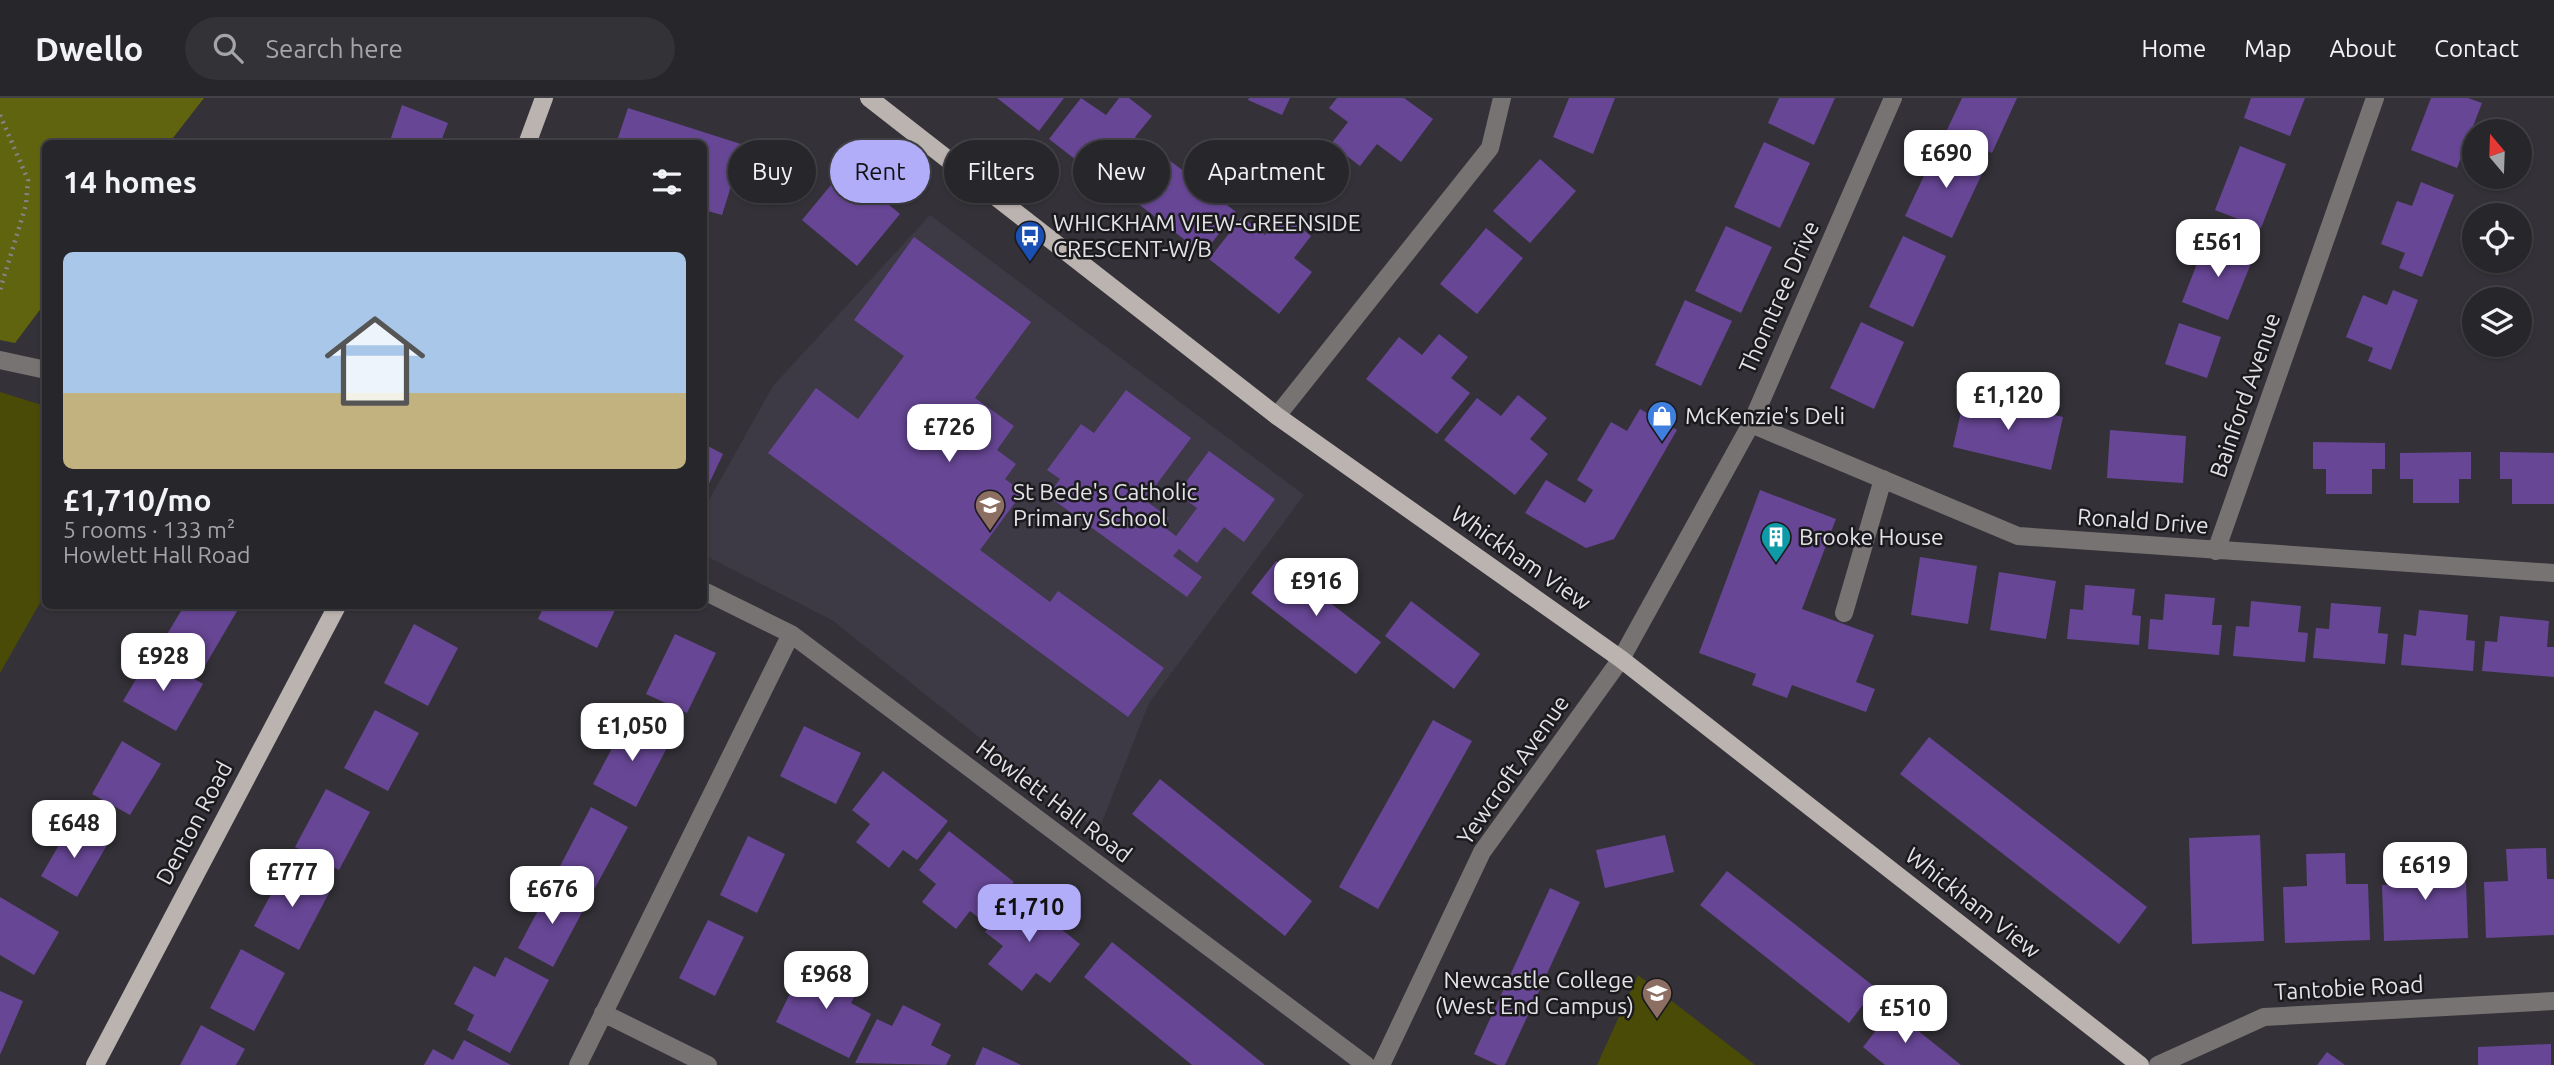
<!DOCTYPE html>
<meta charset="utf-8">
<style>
:root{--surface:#27262a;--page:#333236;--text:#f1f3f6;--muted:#a4a5a8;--line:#434347;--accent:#b2adf9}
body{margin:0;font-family:Ubuntu,sans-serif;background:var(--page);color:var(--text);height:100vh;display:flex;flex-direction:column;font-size:26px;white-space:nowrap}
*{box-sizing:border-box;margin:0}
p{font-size:23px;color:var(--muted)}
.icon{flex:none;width:38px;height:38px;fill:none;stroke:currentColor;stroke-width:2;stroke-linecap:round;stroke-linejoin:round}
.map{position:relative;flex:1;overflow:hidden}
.details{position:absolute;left:42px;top:42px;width:665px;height:469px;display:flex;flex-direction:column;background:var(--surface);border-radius:10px;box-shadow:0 2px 5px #0004,0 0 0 2px var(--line)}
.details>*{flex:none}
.banner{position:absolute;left:728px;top:42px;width:665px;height:63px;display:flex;gap:14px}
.needle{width:46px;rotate:341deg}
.fabs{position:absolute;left:2462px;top:21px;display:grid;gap:14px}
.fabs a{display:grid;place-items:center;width:70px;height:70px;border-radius:50%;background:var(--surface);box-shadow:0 2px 5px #0004,0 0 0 2px var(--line);font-size:35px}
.price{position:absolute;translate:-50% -60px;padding:0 16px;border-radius:14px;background:#fff;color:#222;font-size:23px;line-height:46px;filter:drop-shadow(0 2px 4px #0008)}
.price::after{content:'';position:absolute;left:50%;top:42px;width:21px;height:16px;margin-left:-10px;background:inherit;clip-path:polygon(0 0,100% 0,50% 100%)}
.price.selected{background:var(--accent);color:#111}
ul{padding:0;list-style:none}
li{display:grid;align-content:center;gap:14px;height:371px;padding:0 21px}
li+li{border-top:2px solid var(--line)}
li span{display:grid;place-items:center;height:217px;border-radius:10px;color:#555}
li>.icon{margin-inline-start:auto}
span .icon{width:126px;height:126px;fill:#fffc;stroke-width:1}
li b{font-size:30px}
h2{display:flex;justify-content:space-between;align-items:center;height:84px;padding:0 21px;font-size:30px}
.pill{padding:0 24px;border-radius:32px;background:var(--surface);box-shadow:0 2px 5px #0004,0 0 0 2px var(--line);font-size:24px;line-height:63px}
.pill.selected{background:var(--accent);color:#111}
header{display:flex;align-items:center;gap:42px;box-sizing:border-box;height:98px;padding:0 35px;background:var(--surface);border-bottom:2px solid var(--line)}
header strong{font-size:33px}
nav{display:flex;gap:38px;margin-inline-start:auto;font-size:24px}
.search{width:490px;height:63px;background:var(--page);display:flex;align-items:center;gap:18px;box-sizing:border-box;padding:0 24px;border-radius:38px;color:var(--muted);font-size:26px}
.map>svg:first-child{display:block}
.built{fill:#3d3945}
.green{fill:#494b06}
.forest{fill:#61640f}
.building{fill:#674695}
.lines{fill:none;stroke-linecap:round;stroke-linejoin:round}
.path{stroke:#858389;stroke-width:4.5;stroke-dasharray:2 5;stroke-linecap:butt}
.minor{stroke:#777372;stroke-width:18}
.major{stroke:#bbb3b0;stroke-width:18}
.labels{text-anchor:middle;stroke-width:5;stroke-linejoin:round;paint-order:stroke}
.poi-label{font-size:23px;fill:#e4e2e7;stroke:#1b1a1d;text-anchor:start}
.street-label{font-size:23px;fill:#e4e2e7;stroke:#1b1a1d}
</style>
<header>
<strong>Dwello</strong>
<div class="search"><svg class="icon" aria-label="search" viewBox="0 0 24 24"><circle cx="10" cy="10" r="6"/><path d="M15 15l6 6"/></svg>Search here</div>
<nav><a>Home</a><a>Map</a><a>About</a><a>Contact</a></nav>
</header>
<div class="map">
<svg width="2554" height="967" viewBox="0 0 2554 967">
<rect width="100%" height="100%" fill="#343238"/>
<path class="built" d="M930,117L1304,397L1149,605L1098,734L832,522L704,457V411L773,288Z"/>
<path class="green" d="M0,294L45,308V496L0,575Z
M1638,877L1755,967H1597Z"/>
<path class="forest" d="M0,0H204L169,45L46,46L45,205L15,245L0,242Z"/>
<path class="building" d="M997,0H1064L1039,33Z
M1081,0L1106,17L1119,0H1129L1152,18L1135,39L1153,54L1120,96L1049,41Z
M1249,0H1290L1282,17L1248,2Z
M1337,0H1404L1433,21L1401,64L1377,46L1360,68L1331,46L1348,24L1329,10Z
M1569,0H1615L1593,56L1553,39Z
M1779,0H1835L1814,47L1768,25Z
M1962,0H2017L1992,55L1946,34Z
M2251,0H2305L2290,38L2244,20Z
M2431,0H2468L2482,5L2457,70L2411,52Z
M402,7L448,25L440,46H389Z
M628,10L744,47L722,117L704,112V46H616Z
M1764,44L1810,65L1780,130L1734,109Z
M1940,44L1987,65L1952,140L1905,118Z
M2240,48L2286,66L2261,130L2215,112Z
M1205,55L1235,78L1218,100L1236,114L1203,156L1132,101L1165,59L1189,77Z
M1540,61L1576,93L1530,145L1493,113Z
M845,70L900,116L857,168L802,122Z
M2421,84L2454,97L2422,179L2399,170L2405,155L2381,146L2397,103L2412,108Z
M1282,115L1311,138L1294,160L1312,174L1279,216L1209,161L1242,119L1265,137Z
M1726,128L1772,149L1741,215L1695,193Z
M1486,130L1523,160L1477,216L1440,186Z
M1903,138L1946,158L1913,229L1869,209Z
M914,139L1031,224L975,300L1014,328L997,352L1016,366L1005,381L1023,394L980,452L1050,504L1058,493L1164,570L1128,619L768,355L816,290L858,321L904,258L854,222Z
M2207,140L2254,158L2228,222L2182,204Z
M2393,192L2418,202L2391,272L2368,263L2373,250L2346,239L2363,197L2387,207Z
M1685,202L1732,223L1701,288L1655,267Z
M1861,224L1904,244L1874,311L1830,290Z
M2179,225L2221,239L2207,280L2165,266Z
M1439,236L1468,259L1451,280L1470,295L1437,336L1366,281L1399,239L1422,257Z
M1126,292L1191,340L1145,402L1169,420L1163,428L1176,438L1197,410L1177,396L1209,353L1275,401L1244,444L1224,429L1197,465L1179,451L1173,458L1202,479L1187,499L1048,398L1060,381L1047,372L1081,326L1094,335Z
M1965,296L2063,319L2051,372L1953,349Z
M1518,297L1547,320L1530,341L1548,356L1515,397L1444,342L1477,300L1501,318Z
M1640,311L1677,332L1614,441L1586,450L1525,415L1546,382L1585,405L1593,392L1577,382L1611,324L1627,333Z
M2110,332L2186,338L2183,385L2107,380Z
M2313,344L2385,345V371H2372V396H2326V371H2313Z
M704,346L723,356L706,392L704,391Z
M2471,354V381H2459V405H2413V381H2400V355Z
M2500,354L2554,355V406H2512V381H2500Z
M1760,392L1836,421L1802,511L1874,537L1856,584L1875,591L1866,614L1792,587L1787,600L1752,587L1756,576L1699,555Z
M1920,459L1977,468L1968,526L1911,517Z
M1276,463L1381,544L1356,576L1251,495Z
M1999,474L2056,483L2046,541L1990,532Z
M2085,487L2135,491L2132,517L2141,518L2139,547L2067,541L2070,511L2083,512Z
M2165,496L2215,500L2212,527H2222L2219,557L2148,551L2150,521L2163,522Z
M1411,503L1480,556L1454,591L1385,538Z
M2251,503L2301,508L2298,534L2308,535L2305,564L2233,558L2236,528L2249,529Z
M2331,505L2381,509L2378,535L2388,536L2385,566L2313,560L2316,530L2329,531Z
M184,508H240L199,578L157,553Z
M544,508H617L597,550L538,521Z
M2419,512L2468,517L2466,542L2475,543L2473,573L2401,567L2404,536L2416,538Z
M2500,518L2549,523L2547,549H2554V579L2482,573L2485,543L2497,544Z
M414,526L458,550L428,608L384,585Z
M675,536L716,555L687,615L646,596Z
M151,556L203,586L176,633L123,603Z
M375,612L419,635L388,693L344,670Z
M627,622L670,644L636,709L593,686Z
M1433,622L1472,643L1378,811L1339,789Z
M804,628L861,655L836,706L780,678Z
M1929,639L2147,809L2119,846L1900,676Z
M122,643L161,666L130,717L92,696Z
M883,673L948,723L917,762L903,752L889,770L856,744L870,726L852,712Z
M1160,681L1312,803L1285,838L1132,716Z
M326,691L370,714L339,772L295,749Z
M591,709L628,729L595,790L559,770Z
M71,726L107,747L77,799L41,778Z
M949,733L1014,784L983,823L970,813L956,831L922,804L936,786L919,772Z
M1665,737L1674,774L1605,790L1596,752Z
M2260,737L2264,843L2192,846L2189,740Z
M748,738L785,756L757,815L720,797Z
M2546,750L2547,781H2554V837L2486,840L2484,784L2508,783L2506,751Z
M2444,753L2445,785L2466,784L2468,840L2384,843L2382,787L2406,786L2404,755Z
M2345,755L2346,786H2368L2370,842L2285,845L2283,789L2307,788L2306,756Z
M285,770L330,793L299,852L254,828Z
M1727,773L1876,890L1849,925L1700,807Z
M551,788L586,807L553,869L518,850Z
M1550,790L1580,804L1505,967H1498L1474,956Z
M1016,795L1080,846L1050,885L1036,875L1022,893L988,866L1003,848L985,834Z
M0,799L59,834L34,877L0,857Z
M708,822L744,839L715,898L679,880Z
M1112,844L1265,967H1192L1084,879Z
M241,851L285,875L254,933L210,910Z
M505,859L549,882L510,955L467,932L474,917L454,906L474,868L495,879Z
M823,866L862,885L851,905L871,916L849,960L776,924L798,879L813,887Z
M0,893L23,903L0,957Z
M903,907L941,926L931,947L951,957L946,967L855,965L877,921L892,928Z
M1892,912L1961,967H1885L1863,949Z
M201,927L245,951L236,967H180Z
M464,942L511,967H424L433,951L453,962Z
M2551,946V967H2478V949Z
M983,949L1021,967H975Z
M2327,954L2345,967H2317Z"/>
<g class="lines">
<path class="path" d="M0,17L28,82L26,107L0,192"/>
<path class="minor" d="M0,262L46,272
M1277,318L1490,50L1502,0
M1751,326L2018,438L2554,475
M2216,453L2375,0
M704,493L791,536L1366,967
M1844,515L1883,381
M603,915L708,967
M578,967L791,536
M1381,967L1482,754L1621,561L1751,326L1893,0
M2158,967L2264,919L2554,903"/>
<path class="major" d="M869,0L1277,318L1621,561L2140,967
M527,46L544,0
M95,967L337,508"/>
</g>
<defs>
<g id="bus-pin" transform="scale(1.575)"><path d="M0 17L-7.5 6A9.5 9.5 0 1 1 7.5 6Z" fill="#1a4fb4" stroke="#1b1a1d"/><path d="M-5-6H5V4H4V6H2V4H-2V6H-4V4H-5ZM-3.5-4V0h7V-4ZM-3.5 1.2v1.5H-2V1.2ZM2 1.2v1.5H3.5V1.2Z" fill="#fff"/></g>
<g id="shop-pin" transform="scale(1.575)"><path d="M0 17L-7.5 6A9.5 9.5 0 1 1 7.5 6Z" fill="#3f7fe0" stroke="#1b1a1d"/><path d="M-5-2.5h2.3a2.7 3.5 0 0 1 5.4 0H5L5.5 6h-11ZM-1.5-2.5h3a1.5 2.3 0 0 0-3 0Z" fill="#fff"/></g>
<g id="school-pin" transform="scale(1.575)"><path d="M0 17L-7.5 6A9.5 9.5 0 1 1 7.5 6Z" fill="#8d6e63" stroke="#1b1a1d"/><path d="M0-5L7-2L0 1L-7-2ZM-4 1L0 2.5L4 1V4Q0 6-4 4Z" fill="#fff"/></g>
<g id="building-pin" transform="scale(1.575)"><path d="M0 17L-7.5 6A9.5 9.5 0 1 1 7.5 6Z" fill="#0f9aa8" stroke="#1b1a1d"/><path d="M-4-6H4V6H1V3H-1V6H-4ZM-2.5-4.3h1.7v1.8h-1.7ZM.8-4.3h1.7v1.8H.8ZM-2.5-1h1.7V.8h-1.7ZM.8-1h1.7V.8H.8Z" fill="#fff"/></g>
<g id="university-pin" transform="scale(1.575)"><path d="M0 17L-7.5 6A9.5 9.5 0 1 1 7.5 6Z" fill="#8d6e63" stroke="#1b1a1d"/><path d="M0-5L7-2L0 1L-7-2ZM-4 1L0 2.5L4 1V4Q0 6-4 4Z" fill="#fff"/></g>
</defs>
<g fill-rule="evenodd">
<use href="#bus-pin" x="1030" y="138"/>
<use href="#shop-pin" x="1662" y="318"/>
<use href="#school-pin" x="990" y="407"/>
<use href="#building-pin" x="1776" y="439"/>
<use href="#university-pin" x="1657" y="895"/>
</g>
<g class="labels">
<g class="poi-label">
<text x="1053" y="133">WHICKHAM VIEW-GREENSIDE<tspan x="1053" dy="26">CRESCENT-W/B</tspan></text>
<text x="1685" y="326">McKenzie's Deli</text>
<text x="1013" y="402">St Bede's Catholic<tspan x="1013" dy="26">Primary School</tspan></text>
<text x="1799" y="447">Brooke House</text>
<text x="1634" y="890" text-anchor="end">Newcastle College<tspan x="1634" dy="26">(West End Campus)</tspan></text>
</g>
<g class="street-label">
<text transform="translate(1779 199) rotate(-66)" y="8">Thorntree Drive</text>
<text transform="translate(2245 297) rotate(-71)" y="8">Bainford Avenue</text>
<text transform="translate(2143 423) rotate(4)" y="8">Ronald Drive</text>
<text transform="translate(1521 460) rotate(35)" y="8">Whickham View</text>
<text transform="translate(1513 672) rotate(-55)" y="8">Yewcroft Avenue</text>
<text transform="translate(1054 703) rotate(37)" y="8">Howlett Hall Road</text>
<text transform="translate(194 725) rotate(-62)" y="8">Denton Road</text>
<text transform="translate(1973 805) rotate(38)" y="8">Whickham View</text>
<text transform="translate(2349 890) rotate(-3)" y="8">Tantobie Road</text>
</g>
</g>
</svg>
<div class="fabs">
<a><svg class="needle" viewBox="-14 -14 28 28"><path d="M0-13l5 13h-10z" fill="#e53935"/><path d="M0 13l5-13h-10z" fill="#a4a5a8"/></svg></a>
<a><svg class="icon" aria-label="locate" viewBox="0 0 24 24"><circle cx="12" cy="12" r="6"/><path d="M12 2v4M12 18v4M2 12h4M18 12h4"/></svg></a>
<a><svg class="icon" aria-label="layers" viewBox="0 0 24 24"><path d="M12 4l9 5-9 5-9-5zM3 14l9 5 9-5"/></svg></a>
</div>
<b class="price" style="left:1946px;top:92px">£690</b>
<b class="price" style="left:2218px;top:181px">£561</b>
<b class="price" style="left:2008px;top:334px">£1,120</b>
<b class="price" style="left:949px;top:366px">£726</b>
<b class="price" style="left:1316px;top:520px">£916</b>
<b class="price" style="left:163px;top:595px">£928</b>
<b class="price" style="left:632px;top:665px">£1,050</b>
<b class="price" style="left:74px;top:762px">£648</b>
<b class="price" style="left:2425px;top:804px">£619</b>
<b class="price" style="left:292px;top:811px">£777</b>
<b class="price" style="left:552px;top:828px">£676</b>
<b class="price selected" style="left:1029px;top:846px">£1,710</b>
<b class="price" style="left:826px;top:913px">£968</b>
<b class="price" style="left:1905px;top:947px">£510</b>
<div class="banner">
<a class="pill">Buy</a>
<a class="pill selected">Rent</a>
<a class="pill">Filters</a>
<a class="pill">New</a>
<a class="pill">Apartment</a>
</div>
<section class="details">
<h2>14 homes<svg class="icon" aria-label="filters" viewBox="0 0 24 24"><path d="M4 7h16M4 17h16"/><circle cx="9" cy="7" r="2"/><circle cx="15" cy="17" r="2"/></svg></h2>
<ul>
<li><span style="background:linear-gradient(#a9c7e8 65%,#c2b280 0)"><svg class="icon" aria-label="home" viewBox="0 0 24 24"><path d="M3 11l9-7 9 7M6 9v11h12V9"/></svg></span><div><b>£1,710/mo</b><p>5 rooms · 133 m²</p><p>Howlett Hall Road</p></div></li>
</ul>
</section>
</div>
